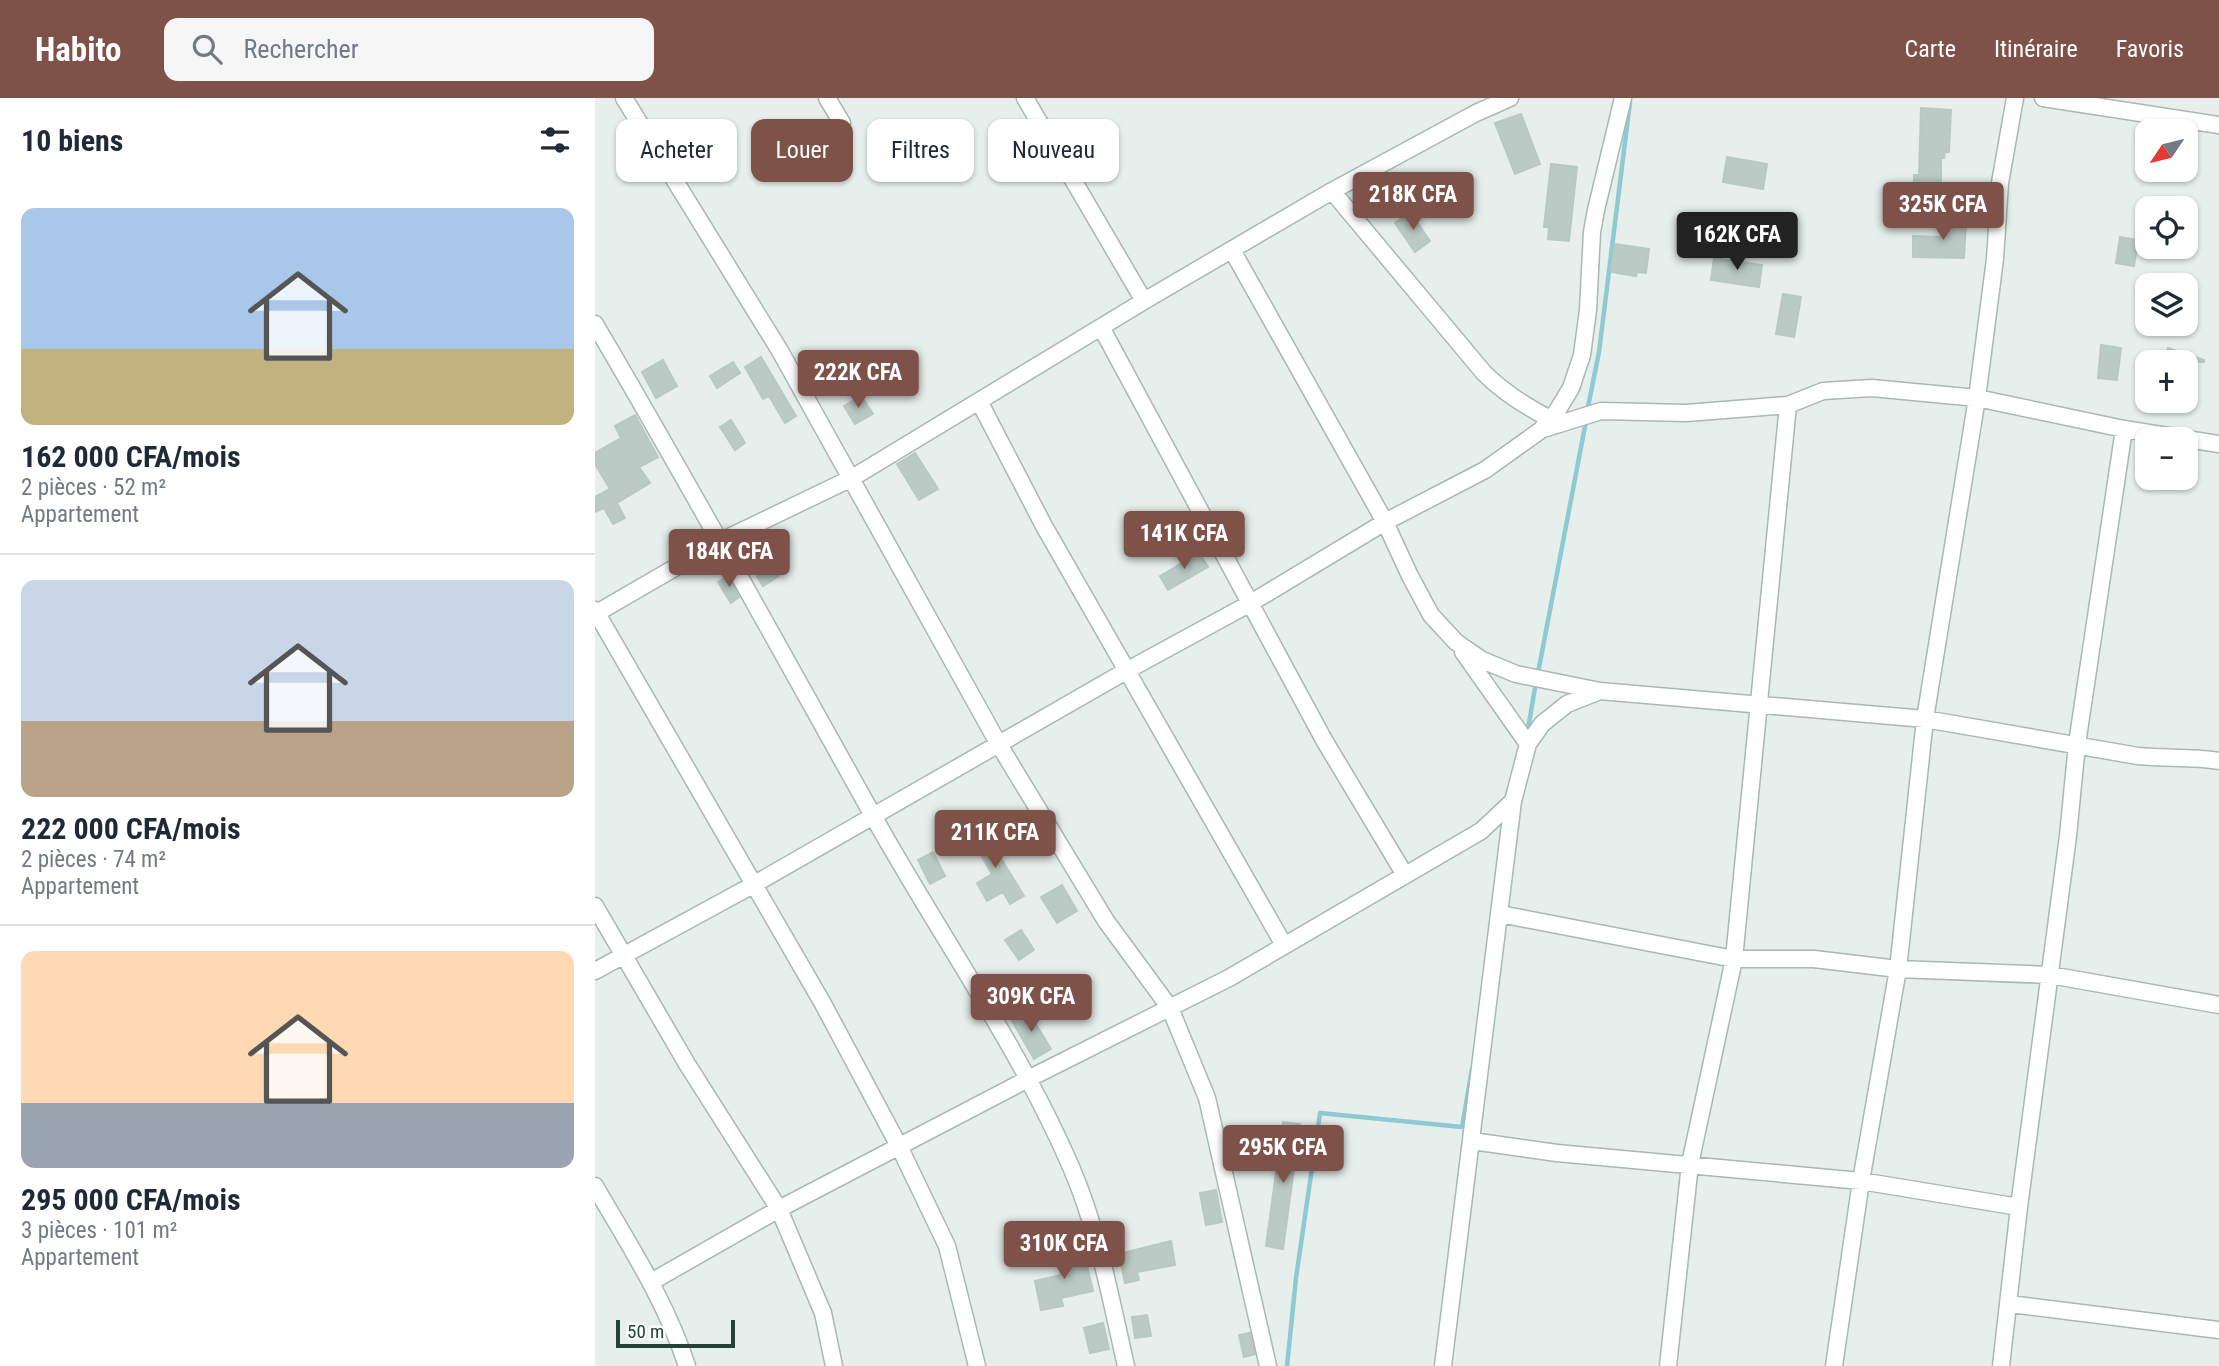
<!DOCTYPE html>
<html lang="fr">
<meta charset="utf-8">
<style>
:root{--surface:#fff;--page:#f6f6f7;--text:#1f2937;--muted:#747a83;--line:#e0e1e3;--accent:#7f5249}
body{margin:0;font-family:"Roboto Condensed",sans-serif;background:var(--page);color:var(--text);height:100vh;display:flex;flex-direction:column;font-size:26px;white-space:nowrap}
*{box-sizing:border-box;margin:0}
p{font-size:23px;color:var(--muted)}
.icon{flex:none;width:38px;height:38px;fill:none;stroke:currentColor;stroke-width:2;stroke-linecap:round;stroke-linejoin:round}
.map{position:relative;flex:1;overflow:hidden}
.panel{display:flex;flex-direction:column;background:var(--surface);width:595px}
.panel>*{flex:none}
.top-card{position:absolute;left:21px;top:21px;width:665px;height:63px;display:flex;gap:14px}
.needle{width:46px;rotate:235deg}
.fabs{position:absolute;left:1540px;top:21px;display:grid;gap:14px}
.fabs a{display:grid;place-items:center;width:63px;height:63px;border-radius:14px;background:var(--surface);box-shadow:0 2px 5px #0004;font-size:35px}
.scale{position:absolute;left:21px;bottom:18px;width:119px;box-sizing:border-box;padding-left:7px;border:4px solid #24423a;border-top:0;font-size:19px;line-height:24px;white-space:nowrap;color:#24423a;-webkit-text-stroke:5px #f7fbf9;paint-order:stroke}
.price{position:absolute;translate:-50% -60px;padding:0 16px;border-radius:7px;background:var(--accent);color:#fff;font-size:23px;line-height:46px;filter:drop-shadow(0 2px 4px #0008)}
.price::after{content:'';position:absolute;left:50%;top:42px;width:21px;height:16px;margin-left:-10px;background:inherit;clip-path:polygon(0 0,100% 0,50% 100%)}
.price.on{background:#222;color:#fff}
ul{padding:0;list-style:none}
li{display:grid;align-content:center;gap:14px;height:371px;padding:0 21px}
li+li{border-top:2px solid var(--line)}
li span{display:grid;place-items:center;height:217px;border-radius:14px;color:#555}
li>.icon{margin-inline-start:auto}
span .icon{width:126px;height:126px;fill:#fffc;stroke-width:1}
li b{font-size:30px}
h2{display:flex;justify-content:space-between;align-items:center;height:84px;padding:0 21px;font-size:30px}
.chip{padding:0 24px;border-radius:14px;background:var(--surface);box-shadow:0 2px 5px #0004;font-size:24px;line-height:63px}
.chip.on{background:var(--accent);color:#fff}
header{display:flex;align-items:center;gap:42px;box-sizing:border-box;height:98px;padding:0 35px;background:var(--accent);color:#fff}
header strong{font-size:33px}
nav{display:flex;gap:38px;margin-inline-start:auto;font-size:24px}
.search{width:490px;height:63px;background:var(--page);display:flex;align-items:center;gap:18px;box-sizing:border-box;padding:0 24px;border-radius:14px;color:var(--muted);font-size:26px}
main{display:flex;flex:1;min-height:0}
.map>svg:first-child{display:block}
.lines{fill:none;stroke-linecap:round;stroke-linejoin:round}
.stream{stroke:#8ec9d4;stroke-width:4.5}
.building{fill:#bbcac4;stroke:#b8c9c2;stroke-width:2}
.minor-casing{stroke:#a8b8b2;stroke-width:19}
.minor{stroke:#fff;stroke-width:16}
</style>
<header>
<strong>Habito</strong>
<div class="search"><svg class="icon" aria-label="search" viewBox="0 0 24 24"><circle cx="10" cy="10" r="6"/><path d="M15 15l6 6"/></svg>Rechercher</div>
<nav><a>Carte</a><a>Itinéraire</a><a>Favoris</a></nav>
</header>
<main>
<section class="panel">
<h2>10 biens<svg class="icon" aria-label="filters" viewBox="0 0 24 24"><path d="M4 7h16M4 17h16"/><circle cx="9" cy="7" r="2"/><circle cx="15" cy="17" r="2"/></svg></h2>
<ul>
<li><span style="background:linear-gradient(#a9c7e8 65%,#c2b280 0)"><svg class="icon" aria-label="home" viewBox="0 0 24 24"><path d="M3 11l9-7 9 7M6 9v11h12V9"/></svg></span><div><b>162 000 CFA/mois</b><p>2 pièces · 52 m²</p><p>Appartement</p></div></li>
<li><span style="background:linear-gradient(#c9d6e8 65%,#b9a48a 0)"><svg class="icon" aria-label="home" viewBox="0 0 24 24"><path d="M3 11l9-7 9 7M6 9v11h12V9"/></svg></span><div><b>222 000 CFA/mois</b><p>2 pièces · 74 m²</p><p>Appartement</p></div></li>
<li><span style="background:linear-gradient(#ffd9b3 70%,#9aa5b1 0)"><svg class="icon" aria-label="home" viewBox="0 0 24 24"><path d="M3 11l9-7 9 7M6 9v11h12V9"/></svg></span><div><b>295 000 CFA/mois</b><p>3 pièces · 101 m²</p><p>Appartement</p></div></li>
</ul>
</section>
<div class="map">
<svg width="1624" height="1268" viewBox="0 0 1624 1268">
<rect width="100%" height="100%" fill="#e6efeb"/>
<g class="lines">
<path class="stream" d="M992,314L1004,254L1035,4
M943,575L991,323
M932,637L941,584
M692,1268L701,1180L725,1015L867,1029L877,971"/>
</g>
<path class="building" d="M1326,10L1356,12L1354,54H1350L1349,60H1346V115H1319V77H1324Z
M926,16L945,66L920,76L900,25Z
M1132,59L1172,66L1168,91L1128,84Z
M956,66L982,69L974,143L953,141L954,129H949Z
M815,114L835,143L820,154L800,125Z
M1346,123L1371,124L1369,160L1318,159V138L1346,139Z
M1525,139L1543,142L1539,168L1521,165Z
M1020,146L1054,151L1051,175L1042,174L1041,178L1016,174Z
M1119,160L1167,167L1164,189L1116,182Z
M1188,196L1206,199L1199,239L1181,236Z
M1506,247L1526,250L1522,282L1503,280Z
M1573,250L1609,262V264H1568Z
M166,259L201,318L190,325L174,298L168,301L150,269Z
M68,262L82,288L61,300L47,274Z
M138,264L145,275L122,290L115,278Z
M266,298L278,316L260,326L249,308Z
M40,317L63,359L44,369L55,385L22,405L30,420L18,426L9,410L0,414V399L15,391L0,366V355L26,340L20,328Z
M136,322L150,345L140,352L125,329Z
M320,355L343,391L324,402L302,366Z
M163,442L184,478L168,488L146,452Z
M604,455L613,469L573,492L565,478Z
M133,478L144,499L136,505L123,484Z
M386,728L429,798L415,806L408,794L392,803L382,785L397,776L373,735Z
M338,754L350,778L335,786L323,762Z
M467,787L482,813L462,825L446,799Z
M426,832L439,852L424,862L410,842Z
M432,912L456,951L439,961L416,921Z
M688,1024L705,1026L688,1151L671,1148Z
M621,1092L627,1124L611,1127L605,1095Z
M576,1143L580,1167L542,1174L544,1182L530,1185L524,1156Z
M484,1152L487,1170L492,1168L498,1193L466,1200L468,1208L446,1212L440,1183L466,1177L462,1155Z
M552,1217L556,1238L540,1240L537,1219Z
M508,1225L514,1251L495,1255L489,1230Z
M655,1235L660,1256L649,1259L644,1237Z"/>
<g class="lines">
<g class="minor-casing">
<path id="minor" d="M29,0L185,253L403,645L511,823L575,910L612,1000L673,1268
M232,0L247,25
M430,0L549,203
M1448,0L1624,27
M737,93L889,275C909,295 930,308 955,321
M637,152L790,424L815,478L836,517L861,544L887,562L921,576L1005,593L1330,621L1543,658C1570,661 1597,658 1624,663
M0,226C95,387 185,551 276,714C341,832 423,946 476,1069C503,1131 516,1202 531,1268
M506,229L729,642L810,777
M384,303L449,428L689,847
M948,331L1006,313L1091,315L1193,307L1228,293L1277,290L1382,300L1529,331L1624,346
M0,512L227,904L304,1048L352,1148L382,1268
M0,516L126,443L257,380L549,203L737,93L881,15L915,0
M868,554L933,646
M0,808L92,966L184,1111L228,1215L239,1268
M905,816L1139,861H1219L1303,871L1455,877L1624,907
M0,873L158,787L531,573L654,506L790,424L890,372L946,332L962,313L976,290L987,257L993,212L997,134L1001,112L1028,0
M877,1043L962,1055L1266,1083L1424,1109
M0,1088C34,1147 71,1203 92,1268
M56,1184L184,1111L433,981L634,880L886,733L918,703L933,646L947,626L972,606L1005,593
M1415,1206L1624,1232
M848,1268L918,703
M1073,1268L1095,1066L1139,861L1193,307
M1239,1268L1266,1083L1303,871L1330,621L1382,300L1400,161L1405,85L1420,0
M1406,1268L1424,1109L1473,738L1482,646L1529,331"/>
</g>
<use href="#minor" class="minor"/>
</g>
</svg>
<div class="fabs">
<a><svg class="needle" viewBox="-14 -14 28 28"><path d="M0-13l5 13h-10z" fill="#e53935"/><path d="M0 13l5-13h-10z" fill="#747a83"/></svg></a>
<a><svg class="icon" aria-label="locate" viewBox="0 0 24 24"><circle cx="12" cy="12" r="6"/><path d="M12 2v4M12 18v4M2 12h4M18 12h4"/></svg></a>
<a><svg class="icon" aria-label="layers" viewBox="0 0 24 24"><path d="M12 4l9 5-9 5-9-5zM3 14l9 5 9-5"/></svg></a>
<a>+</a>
<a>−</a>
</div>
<div class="scale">50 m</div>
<b class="price" style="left:818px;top:134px">218K CFA</b>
<b class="price" style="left:1348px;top:144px">325K CFA</b>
<b class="price on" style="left:1142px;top:174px">162K CFA</b>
<b class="price" style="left:263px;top:312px">222K CFA</b>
<b class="price" style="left:589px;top:473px">141K CFA</b>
<b class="price" style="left:134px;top:491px">184K CFA</b>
<b class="price" style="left:400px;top:772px">211K CFA</b>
<b class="price" style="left:436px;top:936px">309K CFA</b>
<b class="price" style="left:688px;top:1087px">295K CFA</b>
<b class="price" style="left:469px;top:1183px">310K CFA</b>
<div class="top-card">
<a class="chip">Acheter</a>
<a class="chip on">Louer</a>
<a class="chip">Filtres</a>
<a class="chip">Nouveau</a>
</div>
</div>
</main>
